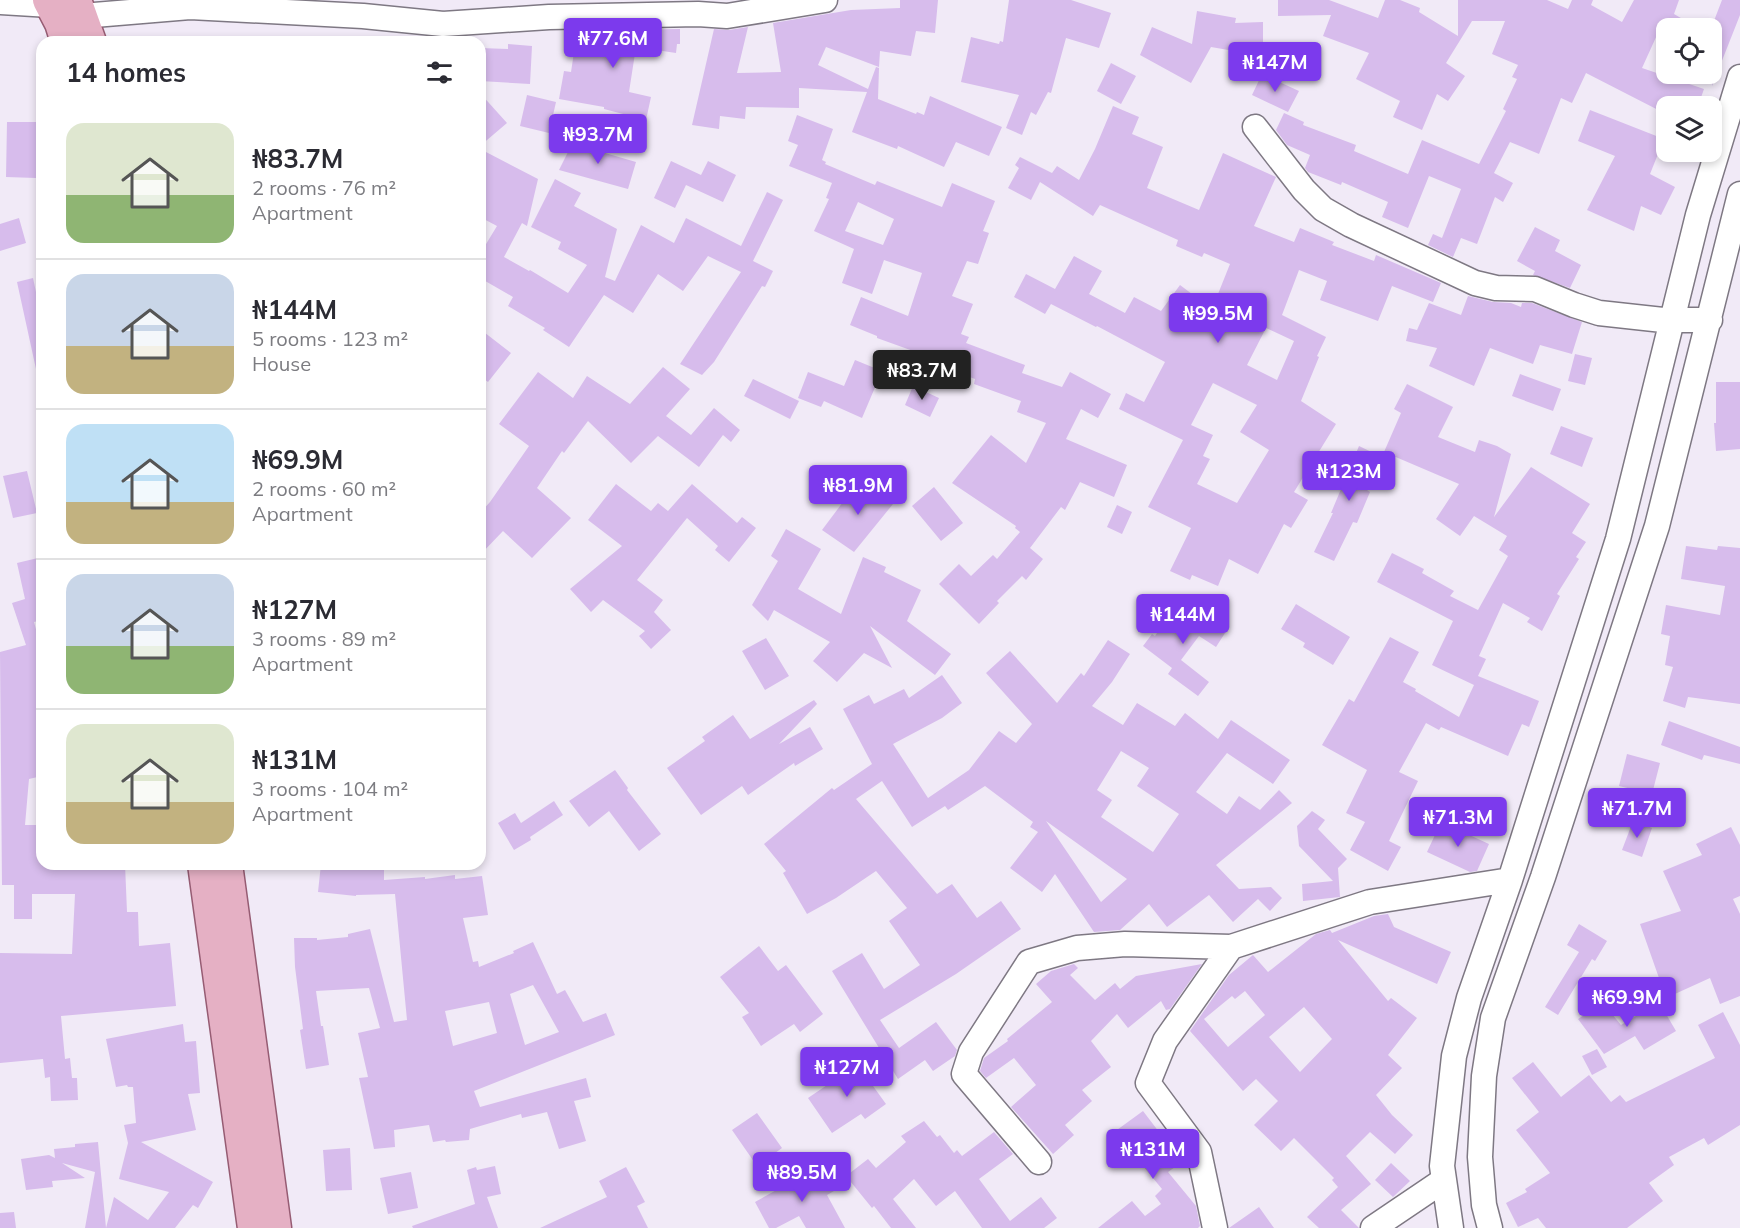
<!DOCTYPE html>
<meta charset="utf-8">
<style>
:root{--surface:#fff;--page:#f2f2f3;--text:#2b2b33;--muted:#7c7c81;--line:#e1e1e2;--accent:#7c3aed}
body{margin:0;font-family:Mulish,sans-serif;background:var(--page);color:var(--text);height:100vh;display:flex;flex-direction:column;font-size:22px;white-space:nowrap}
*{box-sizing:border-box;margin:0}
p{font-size:20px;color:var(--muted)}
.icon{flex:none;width:33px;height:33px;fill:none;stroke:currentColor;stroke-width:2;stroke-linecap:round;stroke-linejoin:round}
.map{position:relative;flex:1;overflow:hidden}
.drawer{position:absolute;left:36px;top:36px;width:450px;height:834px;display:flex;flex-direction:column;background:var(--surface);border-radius:18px;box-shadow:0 3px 9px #0003}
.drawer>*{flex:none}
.controls{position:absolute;left:1656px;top:18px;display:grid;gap:12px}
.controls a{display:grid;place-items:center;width:66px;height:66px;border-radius:12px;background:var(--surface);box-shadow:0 3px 9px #0003;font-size:30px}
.price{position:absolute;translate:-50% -51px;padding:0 14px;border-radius:6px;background:var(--accent);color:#fff;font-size:20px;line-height:39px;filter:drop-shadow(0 2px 3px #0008)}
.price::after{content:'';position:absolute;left:50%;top:36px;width:18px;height:14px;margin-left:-9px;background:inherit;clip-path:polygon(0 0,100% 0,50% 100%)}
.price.selected{background:#222;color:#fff}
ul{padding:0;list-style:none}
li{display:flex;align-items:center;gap:18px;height:150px;padding:0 30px}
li+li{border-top:2px solid var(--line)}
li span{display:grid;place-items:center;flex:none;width:168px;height:120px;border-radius:18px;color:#555}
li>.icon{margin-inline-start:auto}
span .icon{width:72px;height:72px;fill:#fffc;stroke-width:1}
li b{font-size:26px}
h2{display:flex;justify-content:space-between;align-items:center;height:72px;padding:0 30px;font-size:26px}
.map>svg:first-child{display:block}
.building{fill:#d7bcec;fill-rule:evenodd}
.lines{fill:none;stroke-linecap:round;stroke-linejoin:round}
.minor-casing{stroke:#7e7883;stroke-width:27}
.major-casing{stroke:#965c73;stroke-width:33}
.minor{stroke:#fff;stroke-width:24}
.major{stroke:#e5b0c4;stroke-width:30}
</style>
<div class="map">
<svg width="1740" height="1228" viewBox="0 0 1740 1228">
<rect width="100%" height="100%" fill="#f1eaf7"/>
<path class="building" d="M900,0H938L935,33L916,31L911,56L880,51L879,67L826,47L818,65L868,89L876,67L879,68L878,99L916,114L917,112L924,115L930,96L1002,127L989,156L956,142L944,167L898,146L897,149L852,132L867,92L799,88V108L746,107L745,119L720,116L719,129L692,125L714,29L729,30L748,27L737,73L781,72L773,23L851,10L900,8Z
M1009,0H1071L1111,13L1099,48L1066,38L1051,93L1048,92L1036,115L1031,112L1022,135L1006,128L1019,95L961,82L971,37L999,44L1000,41L1003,42Z
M1278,0H1329L1378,18L1385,0H1400L1420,8L1419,12L1458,36V0H1547L1568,9L1572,0H1593L1591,5L1622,22L1634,0H1679L1674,14L1698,28H1666L1661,37L1657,35L1642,68L1704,89L1698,106H1666V114L1586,73L1572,103L1561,98L1539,154L1510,142L1494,173L1513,183L1503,202L1495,197L1477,244L1461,238L1453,257L1428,245L1433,234L1442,238L1461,189L1429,176L1408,228L1382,217L1388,202L1342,182L1341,185L1308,172L1305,168L1310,155L1287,145L1276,130L1284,113L1304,122L1303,125L1356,145L1354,151L1408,174L1422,140L1479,164L1506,111L1503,109L1517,79L1512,77L1518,65L1492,54L1505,21H1472L1446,63L1465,76L1448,101L1437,94L1422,130L1393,117L1400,101L1356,79L1369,53L1323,36L1331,15L1278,16Z
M1722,0H1740V15L1712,86V26Z
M1197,11L1236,18L1235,23L1263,22V62H1240V52L1211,47L1191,83L1140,55L1152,27L1192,44Z
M680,29V44H677L676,53L636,47L629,92L651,97L646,120L604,109V107L559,99L564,71L571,72L577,32L611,37L612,30Z
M508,44L532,46L530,84L480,81V48L508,49Z
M1111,63L1136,76L1121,104L1097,91Z
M1262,74L1299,91L1288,112L1252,95Z
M480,93L507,123L480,146Z
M527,95L556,102L549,133L520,126Z
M1113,106L1139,117L1132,134L1163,147L1147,188L1199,210L1223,153L1276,177L1254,226L1294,242L1300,228L1334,242L1332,245L1374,261L1376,255L1441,283L1433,302L1392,286L1378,321L1320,300L1327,281L1299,270L1282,315L1326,337L1317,356L1319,357L1301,401L1336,424L1294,492L1308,500L1291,528L1284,524L1258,574L1229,559L1218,586L1192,575L1190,580L1170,571L1191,528L1148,507L1183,440L1119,409L1126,393L1144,402L1165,362L1097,326L1096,327L1051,304L1045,314L1014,297L1026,274L1055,289L1074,256L1102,271L1089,294L1125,313L1134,297L1161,311L1180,285L1212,309L1230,264L1204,253L1202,257L1176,246L1178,240L1100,205L1093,216L1040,182L1031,200L1008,188L1019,168L1015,165L1020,157L1052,173L1057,166L1079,180L1095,149ZM1266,328L1294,341L1277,380L1247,365ZM1213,383L1257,405L1240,432L1269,450L1237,503L1197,484L1210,459L1203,456L1213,435L1191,425Z
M1590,110L1664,139L1650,174L1675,187L1661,215L1641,206L1634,231L1587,210L1615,156L1578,141Z
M797,115L833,129L822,160L826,162L825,164L875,185L877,181L942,207L952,183L995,201L983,231L989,233L978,264L967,261L952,296L973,304L961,334L969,337L966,343L1025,365L1022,373L1062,387L1070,372L1111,394L1098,418L1081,409L1066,439L1127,465L1114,497L1080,482L1065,510L1061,507L1030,548L1043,559L1026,580L1022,576L997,601L999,603L979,624L939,584L959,564L971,576L993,555L997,559L1020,532L1015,528L1016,526L952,483L991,435L1026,463L1046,423L1017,412L1021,401L974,384L975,379L926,361L927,356L877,338V336L850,325L861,297L908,316L922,273L884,260L872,294L842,283L854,249L814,231L829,199L826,198L832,183L789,166L798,145L788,141ZM858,202L894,219L883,245L845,231Z
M7,122H37L36,178L6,177Z
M575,138L605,153L636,162L628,189L559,170Z
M486,152L538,179L527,226L522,223L504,257L529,271L530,270L568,293L587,265L558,249L561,242L531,227L555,179L581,193L574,206L617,229L605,277L615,281L641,225L674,243L686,218L741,246L767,192L783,200L753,261L773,271L765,287L762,286L714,362L702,375L680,364L741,272L708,256L683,291L658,274L633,313L604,295L569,347L543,330L545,328L508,306L513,297L480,278V254L497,226L480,217V165Z
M671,161L701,175L708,161L736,175L723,202L686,185L675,208L654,198Z
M19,218L26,243L0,251V224Z
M1535,227L1560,240L1555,251L1581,265L1570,288L1533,275L1535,271L1517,261Z
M33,278L42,320V368L36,369L17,282Z
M1468,296L1493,302L1511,303L1521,307L1522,303H1532L1582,322L1572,354L1540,345L1533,364L1490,348L1474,386L1429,366L1437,348L1406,341L1409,328L1417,330L1429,303L1461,315Z
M480,329L511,353L488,382L480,376Z
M1575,354L1592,358L1585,385L1568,381Z
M855,360L882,371L862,418L824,401L821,407L798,398L808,372L844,386Z
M663,367L690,389L666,416L691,435L714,408L740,430L731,442L723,435L699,467L658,436L631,463L588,421L564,453L562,451L537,488L571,518L532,558L503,531L480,555V513L490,502L529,446L499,424L538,372L573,398L587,376L630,404Z
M1520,374L1561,389L1553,411L1512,396Z
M753,379L799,401L790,419L744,396Z
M1716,382H1740V449L1716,451L1714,423H1716Z
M1407,384L1453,407L1438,437L1475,452L1479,440L1497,446L1511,454L1494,517L1531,467L1590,504L1572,533L1586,542L1576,557L1579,559L1557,594L1560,596L1542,631L1527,622L1530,618L1503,603L1479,656L1486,659L1478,676L1539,701L1529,727L1522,724L1508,756L1441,727L1439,730L1426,723L1399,772L1418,781L1389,841L1401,847L1388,871L1350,850L1365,822L1346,813L1367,770L1322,745L1349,699L1354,702L1390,637L1419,652L1403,682L1416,689L1415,691L1459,717L1474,685L1432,665L1453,621L1377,582L1392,553L1424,569L1422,573L1454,591L1450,596L1478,610L1508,556L1499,550L1507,536L1474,516L1460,536L1436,519L1459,484L1384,452L1401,413L1394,409Z
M913,386L939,398L930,417L905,405Z
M1561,426L1593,438L1582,467L1550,454Z
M1359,446L1384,458L1367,490L1370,492L1357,523L1353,522L1334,561L1314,552L1333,513H1331Z
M27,471L37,513L13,518L3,476Z
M861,478L893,504L854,552L822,530Z
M616,484L651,511L658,503L668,511L692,484L737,523L742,517L756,528L729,562L715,550L718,546L687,518L637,580L663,600L654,612L671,630L651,649L639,636L645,631L603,600L591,612L570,589L622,546L588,520Z
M934,487L963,523L941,541L912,506Z
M1117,505L1132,512L1122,534L1107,527Z
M786,529L821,549L798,589L841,614L863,557L886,567L884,572L921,590L907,621L951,654L935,675L870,626L892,668L864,653L837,682L813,661L830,642L774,610L768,621L752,605L778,561L771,556Z
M1686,546L1717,550L1718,546L1740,548V704L1688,697L1685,708L1663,701L1673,667L1665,665L1670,636L1661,634L1666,605L1720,615L1725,586L1681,579Z
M42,557V620L34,622L42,651V776L29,779L25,825H42V864H125L127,912H138L139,946L170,943L176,1006L61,1016L65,1059L70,1058L72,1078H77L78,1100L51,1101L50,1077L45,1078L43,1059L0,1063V953L72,954L75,894H32V919H14V885H2L0,652L26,645L12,603L25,599L17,563Z
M1177,603L1225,633L1216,647L1199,636L1181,660L1209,682L1198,696L1168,674L1172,668L1143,646L1152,634L1155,636Z
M1296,604L1350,637L1333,665L1303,647L1305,643L1281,629Z
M766,638L789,676L765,690L742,651Z
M1108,640L1130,654L1112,682L1092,706L1123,725L1137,703L1175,726L1185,713L1218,739L1231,720L1290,760L1273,784L1227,753L1196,792L1227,814L1239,796L1260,810L1279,790L1292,803L1216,865L1239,889L1271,887L1282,898L1270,911L1258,899L1233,922L1209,895L1167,927L1149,904L1120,930L1094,932L1055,874L1042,892L1010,868L1038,832L1030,827L1033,822L985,786L948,810L945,806L912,827L882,781L856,799L937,894L952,884L977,918L1001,901L1021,929L956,974L880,1020L899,1048L936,1022L957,1050L955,1056L933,1071L925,1060L898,1079L832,971L862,953L884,989L920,965L889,921L907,908L876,871L836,898L807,914L783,873L786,871L764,844L832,788L834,790L872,764L843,709L869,695L874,704L904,689L909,698L942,675L962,703L942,718L893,744L928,798L969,770L999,731L1016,743L1032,724L986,673L1010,651L1057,703L1081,673L1084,676ZM1121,751L1149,768L1137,786L1179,814L1153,852L1101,817L1112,800L1097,790ZM1046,821L1127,879L1101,902Z
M814,700L817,704L779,744L810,727L823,749L795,766L794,763L748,795L742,786L701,815L667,768L705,741L702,737L733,715L750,739Z
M1669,721L1740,747V764L1704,755L1702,760L1661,745Z
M1627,754L1660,763L1652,794L1619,786Z
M615,770L628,788L627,790L661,834L639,851L609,811L589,827L569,801Z
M554,801L563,815L530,837L531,840L514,850L498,823L515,813L521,823Z
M1312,811L1325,820L1318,829L1347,859L1338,868L1340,897L1303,901L1302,884L1333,881L1299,846L1297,826Z
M1633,821L1652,828L1642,857L1622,850Z
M1441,822L1489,844L1477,871L1470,872L1427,852Z
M1731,827L1740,845V896L1733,899L1740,914V996L1720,1004L1710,978L1666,998L1657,978H1659L1640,924L1681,911L1663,871L1702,855L1696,844Z
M321,864H384V880L425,877V879L455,875V879L482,876L488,915L463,918L473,962L478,961L479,967L514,953L513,951L533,942L557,994L565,990L583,1022L606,1013L615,1035L474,1091L480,1107L586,1078L591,1097L574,1101L586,1141L559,1149L547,1112L522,1118L521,1114L470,1129L469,1140L446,1142L445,1140L433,1142L429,1125L394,1130L395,1147L374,1149L359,1078L368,1077L358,1033L380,1028L369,988L316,991L321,1026H323L329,1065L306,1069L300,1030L303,1029L295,967L294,938H317V940L348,937V934L370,929L394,1022L407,1020L395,894L356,895V896L318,892ZM533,985L559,1032L525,1045L510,994ZM489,1002L497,1033L453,1046L445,1011Z
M1388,914L1394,927L1451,952L1437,984L1338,940L1388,1001L1391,998L1417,1018L1388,1055L1402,1068L1376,1095L1392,1115L1413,1135L1395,1154L1370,1132L1346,1156L1371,1184L1341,1210L1359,1228H1319L1307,1217L1338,1187L1332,1180L1334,1178L1294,1138L1281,1151L1254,1125L1278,1101L1256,1079L1243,1091L1190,1031L1229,975L1253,955L1268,972L1316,934L1330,930L1332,933L1374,916ZM1245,991L1265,1015L1228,1047L1204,1019L1232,996L1235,999ZM1304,1007L1332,1039L1300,1072L1269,1037Z
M1579,924L1607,941L1595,961L1592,959L1558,1015L1545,1007L1579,952L1567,945Z
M759,946L778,971L786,965L823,1014L800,1032L794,1024L761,1046L742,1017L749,1013L720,977Z
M1074,964L1078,968L1070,975L1095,1000L1115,983L1120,989L1136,976L1202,964L1170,1009L1166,1010L1161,1001L1128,1028L1117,1014L1091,1041L1111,1067L1082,1090L1092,1101L1065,1125L1074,1135L1053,1154L1011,1107L1036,1085L1014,1058L986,1078L980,1071L984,1058L1008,1041L1007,1039L1052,1002L1036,984L1051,971Z
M1659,1002L1676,1031L1644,1050L1635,1036L1604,1054L1578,1019L1603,1003L1621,1025Z
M1723,1012L1740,1045V1125L1708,1145L1704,1138L1669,1157L1674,1165L1649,1183L1663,1201L1627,1228H1546L1538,1218L1518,1227L1506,1203L1527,1192L1525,1189L1550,1173L1516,1130L1539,1112L1512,1078L1533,1062L1561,1097L1589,1075L1611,1102L1620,1095L1626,1102L1715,1058L1698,1025Z
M183,1024L185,1042L196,1041L200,1093L188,1094L196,1130L141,1142L213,1182L198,1208L193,1205L175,1228H106L114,1197L148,1220L169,1192L119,1179L128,1143L124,1125L136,1123L133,1087H128L127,1085L116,1087L106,1039Z
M1597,1049L1607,1067L1592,1075L1582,1056Z
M855,1061L886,1104L865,1119L861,1114L832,1133L808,1098L836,1079L833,1076Z
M1143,1111L1182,1162L1168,1172L1196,1206L1200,1226L1198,1228H1098L1132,1201L1145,1216L1161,1204L1155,1196L1162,1189L1133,1154L1127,1158L1110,1135Z
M757,1113L782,1148L757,1166L732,1130Z
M924,1121L937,1137L940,1135L954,1153L957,1150L962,1156L994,1132L1013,1154L979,1179L1010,1221L1041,1197L1057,1218L1044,1228H982L955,1191L936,1206L914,1179L893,1199L916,1228H891L874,1206L872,1208L846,1176L868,1159L876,1168L906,1142L901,1136Z
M98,1142L106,1228H85L95,1172L62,1163L85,1178L52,1181L53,1187L26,1190L21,1159L49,1155L55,1158L54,1149L75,1147V1144Z
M350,1148L352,1190L326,1191L323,1150Z
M1391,1163L1410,1181L1393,1197L1375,1180Z
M495,1166L501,1194L487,1197L498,1228H413L412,1226L475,1204L467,1170L476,1167L477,1170Z
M820,1166L834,1191L827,1195L845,1228H806L799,1216L776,1228H769L755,1202Z
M626,1167L645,1202L637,1206L648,1228H540L607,1197L599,1181Z
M411,1172L418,1208L388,1214L380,1178Z
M1259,1207L1274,1228H1229Z
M14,1212L16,1228H0V1213Z"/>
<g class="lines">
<g class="minor-casing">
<path id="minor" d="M0,2L50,5
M82,16L190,7L363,16L443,24L549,17L698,14L727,16L825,0
M1255,127L1304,190L1323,209L1351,225L1475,283L1496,288L1535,289L1574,305L1599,313L1663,320H1710
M1039,1162L964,1074L971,1052L1029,962L1077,948L1125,944L1231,947L1370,902L1510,880
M1215,1228L1199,1152L1148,1083L1165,1041L1231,947
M1373,1228L1444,1180
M1451,1228L1442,1166L1454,1056L1469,998L1510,880L1618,539L1698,215L1740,77
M1490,1228L1484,1205L1480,1157L1484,1076L1493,1018L1543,877L1657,526L1740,194"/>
</g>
<g class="major-casing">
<path id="major" d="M48,0L60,23L66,42
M76,0L91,42
M203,864L253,1228
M227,864L276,1228"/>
</g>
<use href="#minor" class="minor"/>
<use href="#major" class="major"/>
</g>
</svg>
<div class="controls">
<a><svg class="icon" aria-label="locate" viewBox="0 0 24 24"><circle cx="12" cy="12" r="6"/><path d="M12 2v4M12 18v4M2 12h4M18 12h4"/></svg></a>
<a><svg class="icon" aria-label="layers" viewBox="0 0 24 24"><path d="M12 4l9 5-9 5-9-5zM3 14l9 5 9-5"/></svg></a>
</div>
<b class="price" style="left:613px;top:69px">₦77.6M</b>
<b class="price" style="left:1275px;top:93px">₦147M</b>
<b class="price" style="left:598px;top:165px">₦93.7M</b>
<b class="price" style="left:1218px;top:344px">₦99.5M</b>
<b class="price selected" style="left:922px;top:401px">₦83.7M</b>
<b class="price" style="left:1349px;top:502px">₦123M</b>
<b class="price" style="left:858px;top:516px">₦81.9M</b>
<b class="price" style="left:1183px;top:645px">₦144M</b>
<b class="price" style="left:1637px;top:839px">₦71.7M</b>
<b class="price" style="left:1458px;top:848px">₦71.3M</b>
<b class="price" style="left:1627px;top:1028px">₦69.9M</b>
<b class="price" style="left:847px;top:1098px">₦127M</b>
<b class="price" style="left:1153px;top:1180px">₦131M</b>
<b class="price" style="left:802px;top:1203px">₦89.5M</b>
<section class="drawer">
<h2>14 homes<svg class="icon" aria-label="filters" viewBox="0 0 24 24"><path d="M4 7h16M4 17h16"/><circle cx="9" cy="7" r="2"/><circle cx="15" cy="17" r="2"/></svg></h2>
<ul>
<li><span style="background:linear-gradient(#dfe7d0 60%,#8fb573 0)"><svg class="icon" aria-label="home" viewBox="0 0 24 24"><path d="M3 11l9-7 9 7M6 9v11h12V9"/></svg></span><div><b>₦83.7M</b><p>2 rooms · 76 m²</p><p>Apartment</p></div></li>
<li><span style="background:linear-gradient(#c9d6e8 60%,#c2b280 0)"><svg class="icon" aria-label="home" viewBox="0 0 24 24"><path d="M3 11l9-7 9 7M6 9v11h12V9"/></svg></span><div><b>₦144M</b><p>5 rooms · 123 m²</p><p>House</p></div></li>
<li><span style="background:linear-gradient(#bfe0f5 65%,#c2b280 0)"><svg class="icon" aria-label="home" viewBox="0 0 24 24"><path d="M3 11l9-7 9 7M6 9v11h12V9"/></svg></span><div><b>₦69.9M</b><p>2 rooms · 60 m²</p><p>Apartment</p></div></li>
<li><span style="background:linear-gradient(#c9d6e8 60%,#8fb573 0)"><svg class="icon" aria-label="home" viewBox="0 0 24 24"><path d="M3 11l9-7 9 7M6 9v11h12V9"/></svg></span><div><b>₦127M</b><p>3 rooms · 89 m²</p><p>Apartment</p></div></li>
<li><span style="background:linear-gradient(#dfe7d0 65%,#c2b280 0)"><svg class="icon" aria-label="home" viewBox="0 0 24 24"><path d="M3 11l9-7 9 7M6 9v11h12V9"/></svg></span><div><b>₦131M</b><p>3 rooms · 104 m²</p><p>Apartment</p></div></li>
</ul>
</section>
</div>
